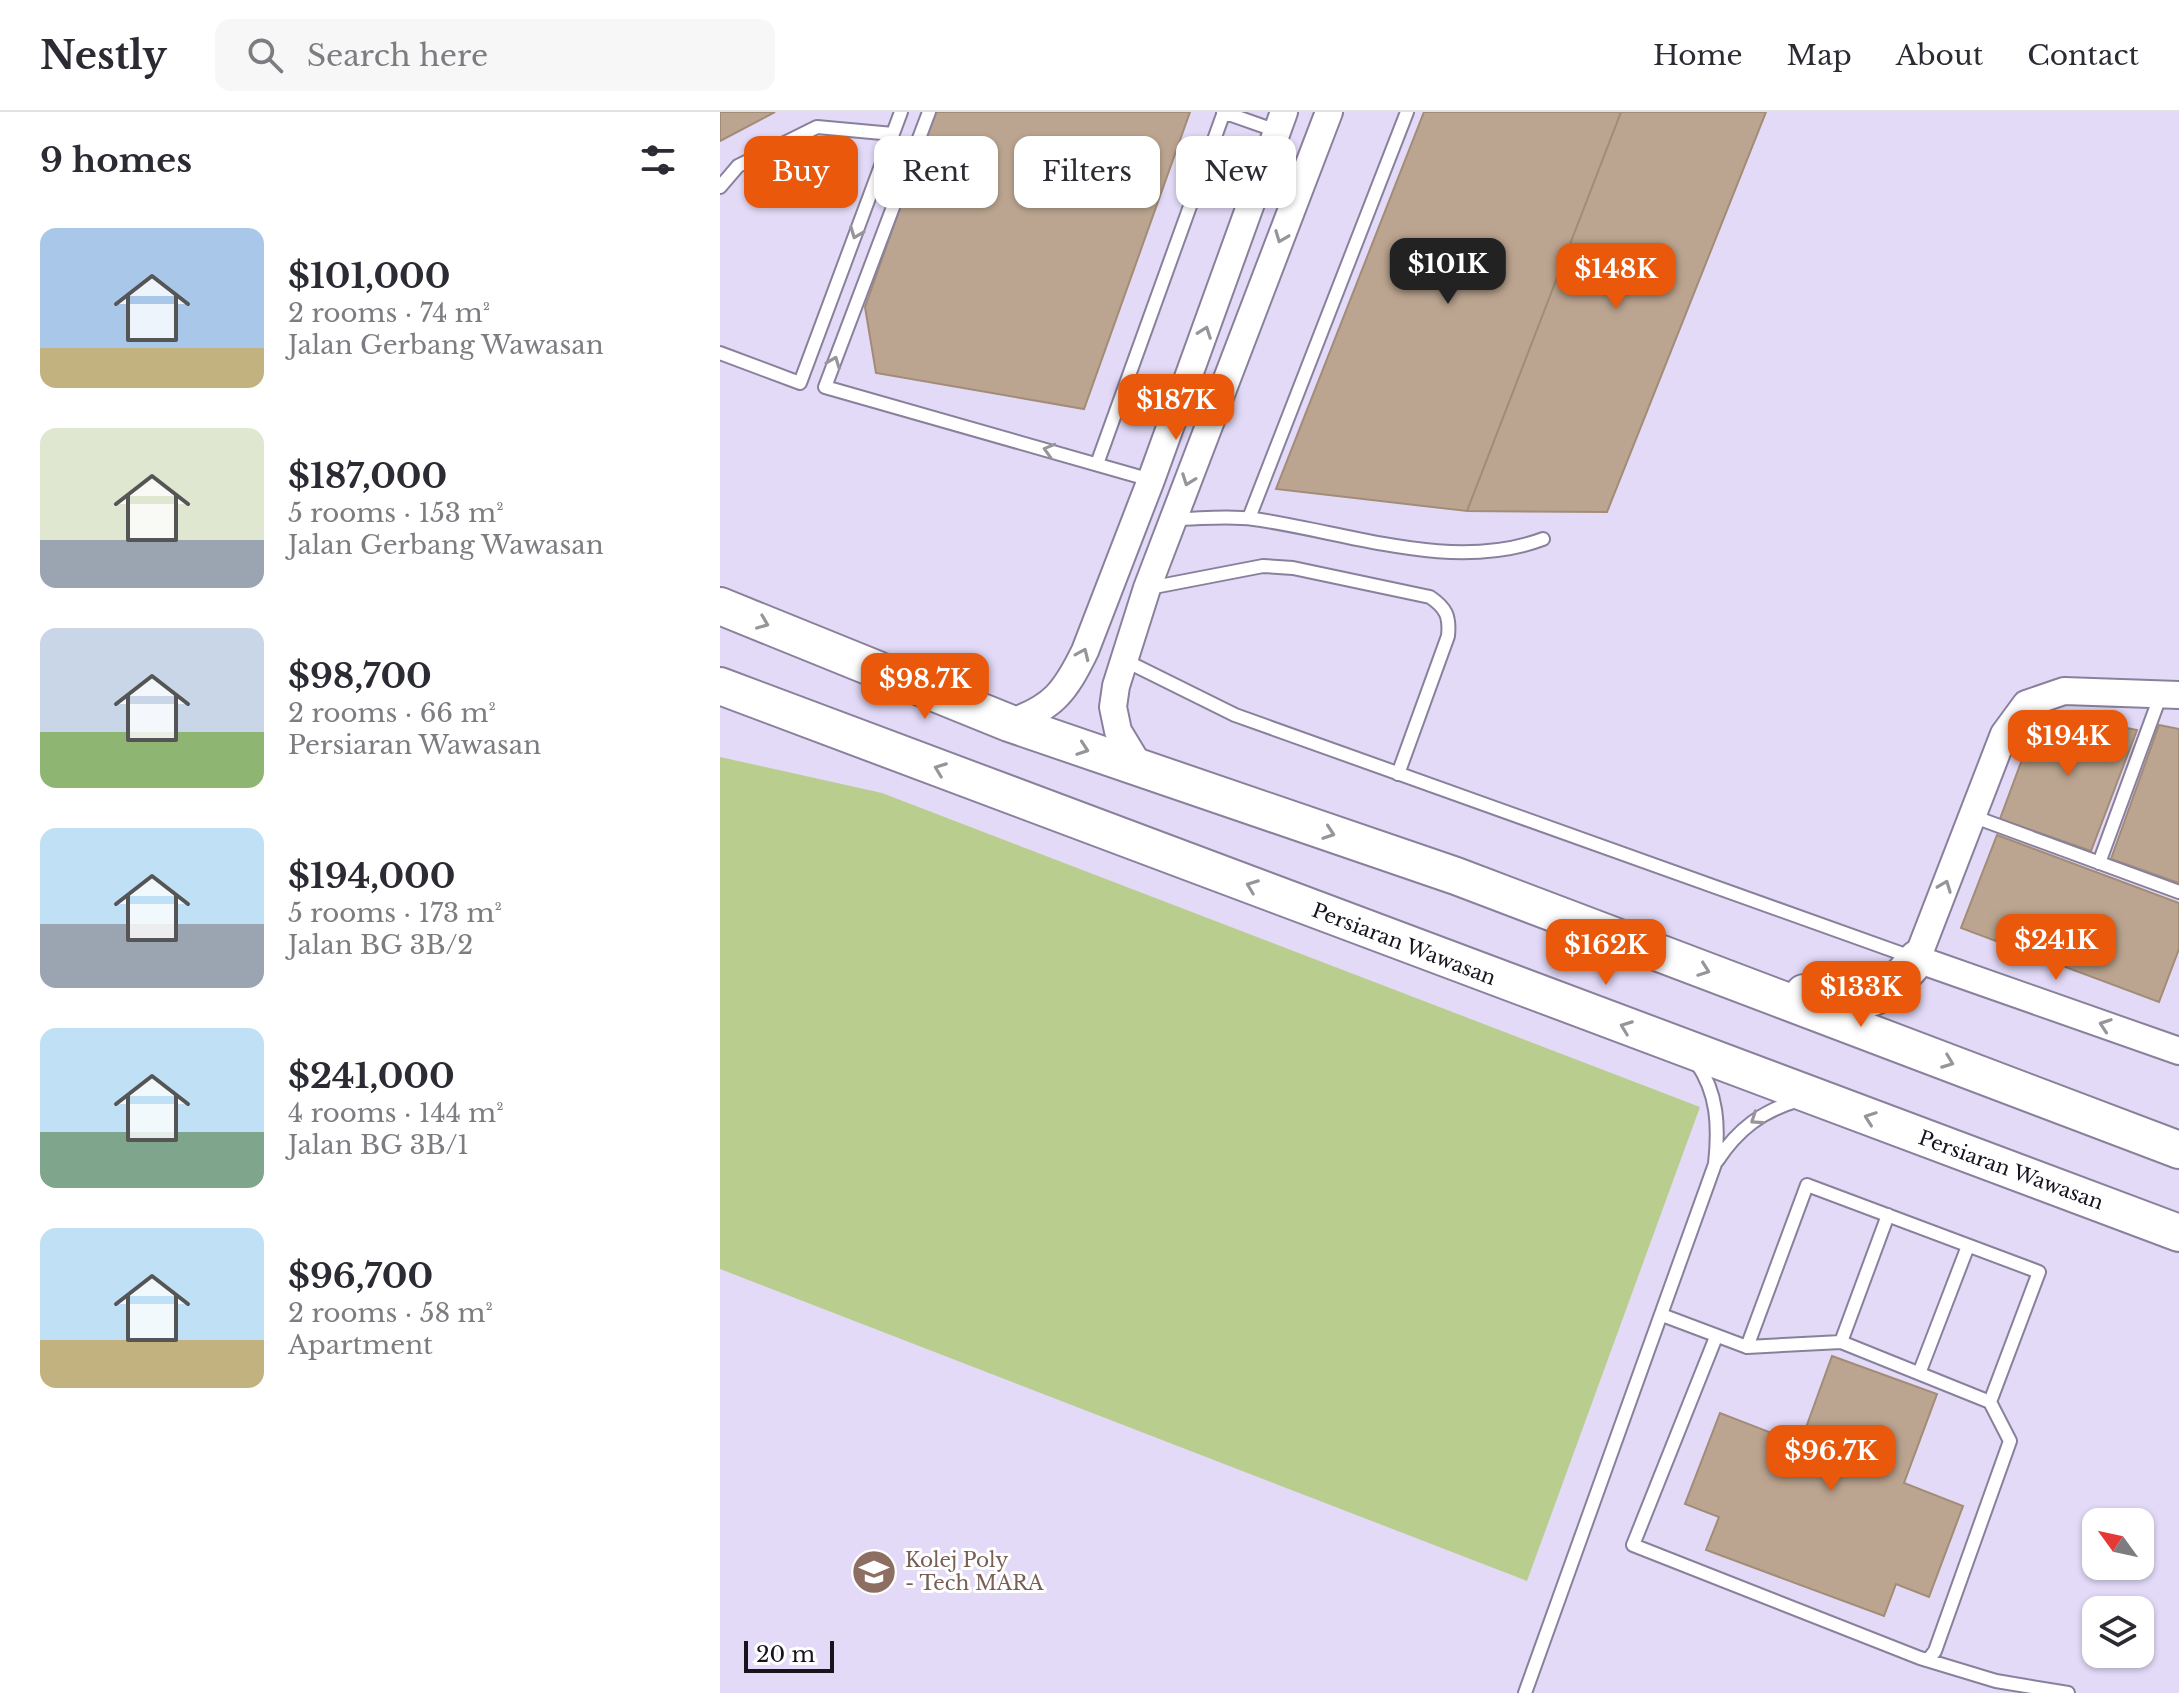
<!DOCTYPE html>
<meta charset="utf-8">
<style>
:root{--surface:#fff;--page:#f7f7f7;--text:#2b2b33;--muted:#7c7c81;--line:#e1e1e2;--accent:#ea580c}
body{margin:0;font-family:"Libre Baskerville",serif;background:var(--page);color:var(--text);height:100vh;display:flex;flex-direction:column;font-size:30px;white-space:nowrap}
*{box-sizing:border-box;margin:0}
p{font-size:26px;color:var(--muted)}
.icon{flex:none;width:44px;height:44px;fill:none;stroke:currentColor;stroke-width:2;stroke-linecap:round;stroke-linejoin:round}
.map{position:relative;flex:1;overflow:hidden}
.drawer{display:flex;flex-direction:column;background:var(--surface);width:720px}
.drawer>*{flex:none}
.hud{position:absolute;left:24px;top:24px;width:760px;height:72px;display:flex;gap:16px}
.needle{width:52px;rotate:303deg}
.fabs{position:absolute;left:1362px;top:1396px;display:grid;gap:16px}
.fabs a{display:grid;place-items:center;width:72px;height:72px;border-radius:16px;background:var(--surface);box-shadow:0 2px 6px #0004;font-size:40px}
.scale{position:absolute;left:24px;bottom:20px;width:90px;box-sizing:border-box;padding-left:8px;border:4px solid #17141e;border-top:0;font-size:22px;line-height:28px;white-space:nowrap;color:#17141e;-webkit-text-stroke:6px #fff;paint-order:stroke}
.price{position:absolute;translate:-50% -68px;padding:0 18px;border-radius:16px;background:var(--accent);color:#fff;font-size:26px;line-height:52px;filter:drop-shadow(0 2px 4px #0008)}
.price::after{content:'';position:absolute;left:50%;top:48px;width:24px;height:18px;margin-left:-12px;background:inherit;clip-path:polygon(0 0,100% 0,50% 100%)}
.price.selected{background:#222;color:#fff}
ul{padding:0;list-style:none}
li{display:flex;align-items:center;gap:24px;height:200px;padding:0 40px}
li span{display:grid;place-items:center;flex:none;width:224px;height:160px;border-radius:16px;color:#555}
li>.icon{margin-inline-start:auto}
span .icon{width:96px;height:96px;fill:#fffc;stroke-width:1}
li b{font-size:34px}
h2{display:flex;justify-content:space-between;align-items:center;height:96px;padding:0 40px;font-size:34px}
.pill{padding:0 28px;border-radius:16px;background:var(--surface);box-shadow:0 2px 6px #0004;font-size:28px;line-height:72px}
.pill.selected{background:var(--accent);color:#fff}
header{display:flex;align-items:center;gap:48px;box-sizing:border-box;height:112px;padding:0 40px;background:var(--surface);border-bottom:2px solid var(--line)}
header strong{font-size:38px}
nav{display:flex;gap:44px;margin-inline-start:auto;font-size:28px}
.search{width:560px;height:72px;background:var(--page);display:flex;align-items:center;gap:20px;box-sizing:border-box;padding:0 28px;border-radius:16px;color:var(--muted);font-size:30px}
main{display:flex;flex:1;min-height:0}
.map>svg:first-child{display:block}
.green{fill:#b9ce8e}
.building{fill:#bca590;stroke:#a28c77;stroke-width:2}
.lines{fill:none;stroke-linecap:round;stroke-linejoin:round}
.service-casing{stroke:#89819c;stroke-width:16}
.minor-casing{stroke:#89819c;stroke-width:30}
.secondary-casing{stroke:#89819c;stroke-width:40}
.service{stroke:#fff;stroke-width:12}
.minor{stroke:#fff;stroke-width:26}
.secondary{stroke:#fff;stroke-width:36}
.oneway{stroke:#97959a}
.labels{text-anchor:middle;stroke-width:6;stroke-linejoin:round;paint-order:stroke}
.street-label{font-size:20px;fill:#17141e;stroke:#fff}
.education-label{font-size:20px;fill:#785e54;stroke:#fff;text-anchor:start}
</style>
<header>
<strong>Nestly</strong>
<div class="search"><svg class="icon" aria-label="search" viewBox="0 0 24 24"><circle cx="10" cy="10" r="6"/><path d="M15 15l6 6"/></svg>Search here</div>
<nav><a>Home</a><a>Map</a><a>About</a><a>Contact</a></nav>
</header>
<main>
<section class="drawer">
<h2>9 homes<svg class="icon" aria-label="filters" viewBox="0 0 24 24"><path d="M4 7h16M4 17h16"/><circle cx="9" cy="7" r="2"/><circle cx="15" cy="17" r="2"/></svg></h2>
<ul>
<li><span style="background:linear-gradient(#a9c7e8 75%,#c2b280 0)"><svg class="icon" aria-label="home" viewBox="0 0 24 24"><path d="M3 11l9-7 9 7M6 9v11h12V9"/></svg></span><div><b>$101,000</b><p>2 rooms · 74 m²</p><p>Jalan Gerbang Wawasan</p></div></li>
<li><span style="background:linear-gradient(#dfe7d0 70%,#9aa5b1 0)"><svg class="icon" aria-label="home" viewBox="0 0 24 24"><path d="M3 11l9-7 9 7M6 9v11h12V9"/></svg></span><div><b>$187,000</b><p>5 rooms · 153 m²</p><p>Jalan Gerbang Wawasan</p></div></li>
<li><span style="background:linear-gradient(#c9d6e8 65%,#8fb573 0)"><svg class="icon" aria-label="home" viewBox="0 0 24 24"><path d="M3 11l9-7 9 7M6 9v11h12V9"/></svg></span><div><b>$98,700</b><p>2 rooms · 66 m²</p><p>Persiaran Wawasan</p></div></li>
<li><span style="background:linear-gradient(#bfe0f5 60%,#9aa5b1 0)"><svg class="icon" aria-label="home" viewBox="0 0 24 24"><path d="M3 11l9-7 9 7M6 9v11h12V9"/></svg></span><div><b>$194,000</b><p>5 rooms · 173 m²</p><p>Jalan BG 3B/2</p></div></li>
<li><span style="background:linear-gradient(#bfe0f5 65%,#7fa58c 0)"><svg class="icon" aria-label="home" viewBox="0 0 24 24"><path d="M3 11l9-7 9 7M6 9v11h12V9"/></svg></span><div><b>$241,000</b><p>4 rooms · 144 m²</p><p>Jalan BG 3B/1</p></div></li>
<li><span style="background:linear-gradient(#bfe0f5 70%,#c2b280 0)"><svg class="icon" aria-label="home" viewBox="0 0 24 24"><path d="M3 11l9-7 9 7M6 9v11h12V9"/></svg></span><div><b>$96,700</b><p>2 rooms · 58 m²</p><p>Apartment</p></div></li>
</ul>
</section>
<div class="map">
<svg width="1459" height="1581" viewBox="0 0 1459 1581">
<rect width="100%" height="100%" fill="#e2daf7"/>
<path class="green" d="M0,645L162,681L980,995L807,1469L0,1157Z"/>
<path class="building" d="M0,0H55L0,29Z
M214,0H470L364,297L156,261L145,195Z
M704,0H901L747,399L556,377Z
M901,0H1046L887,400L747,399Z
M1320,599L1417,618L1371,739L1280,707Z
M1439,613L1459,617V771L1391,747Z
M1277,723L1459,791V837L1439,890L1241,816Z
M1112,1244L1217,1282L1184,1371L1243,1394L1209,1485L1176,1472L1164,1504L986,1438L999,1405L965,1392L1000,1301L1080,1332Z"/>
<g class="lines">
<g class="service-casing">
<path id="service" d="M209,0L105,275L431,368
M503,0L557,19
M0,75L18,54L97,15L173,22
M0,241L80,271L181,0
M377,352L504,0
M529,406L687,0
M454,407C480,407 508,403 534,407C627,420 732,461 823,427
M429,476L543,454L573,456L710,485C726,496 730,504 728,524L678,662
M404,548L515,603L1194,846
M1252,704L1459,780
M1379,751L1441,582
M997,1049C1018,1017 1042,999 1079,988
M942,1203L1027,1235L1121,1230L1270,1290L1290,1329L1215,1539L1208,1548
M996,1225L913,1433L1200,1546L1276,1569L1348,1581
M1121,1230L1168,1103
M1027,1235L1087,1073L1319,1160L1270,1290
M1200,1259L1248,1134
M805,1581L995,1052C999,1015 998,981 976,950"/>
</g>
<g class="minor-casing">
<path id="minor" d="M1459,583L1344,579L1306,592L1284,622L1197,847L1459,939
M289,611C333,596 345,580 365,539L431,368L564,0
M421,657L398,619L393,595L396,574L427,476L609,0"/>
</g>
<g class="secondary-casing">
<path id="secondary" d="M0,494L289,611L736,764L1459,1038
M0,574L1459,1121
M1084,881C1147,890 1154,898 1197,847"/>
</g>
<use href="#service" class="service"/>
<use href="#minor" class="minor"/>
<use href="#secondary" class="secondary"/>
</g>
<defs><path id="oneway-chevron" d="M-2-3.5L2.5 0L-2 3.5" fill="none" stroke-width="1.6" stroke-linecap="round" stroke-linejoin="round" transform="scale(2)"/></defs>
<g class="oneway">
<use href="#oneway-chevron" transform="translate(136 121) rotate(111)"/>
<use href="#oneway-chevron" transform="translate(561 125) rotate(111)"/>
<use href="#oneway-chevron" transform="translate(485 220) rotate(-70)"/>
<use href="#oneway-chevron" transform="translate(114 250) rotate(-69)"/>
<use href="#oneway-chevron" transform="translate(329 338) rotate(-164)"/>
<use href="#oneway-chevron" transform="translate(468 368) rotate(110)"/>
<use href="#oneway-chevron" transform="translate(43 511) rotate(22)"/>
<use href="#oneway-chevron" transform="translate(363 542) rotate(-66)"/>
<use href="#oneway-chevron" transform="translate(363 637) rotate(19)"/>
<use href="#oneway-chevron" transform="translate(220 657) rotate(-159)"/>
<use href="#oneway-chevron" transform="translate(609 721) rotate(19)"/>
<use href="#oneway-chevron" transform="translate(532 774) rotate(-159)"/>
<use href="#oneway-chevron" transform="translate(1225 774) rotate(-69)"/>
<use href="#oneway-chevron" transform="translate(984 858) rotate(20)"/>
<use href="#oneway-chevron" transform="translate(1385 913) rotate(-161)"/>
<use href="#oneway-chevron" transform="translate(906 915) rotate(-159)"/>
<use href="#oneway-chevron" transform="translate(1228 950) rotate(21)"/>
<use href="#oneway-chevron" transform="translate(1150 1006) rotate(-160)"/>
<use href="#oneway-chevron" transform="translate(1036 1007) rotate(146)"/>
</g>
<defs>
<g id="university-disc" transform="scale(2.3)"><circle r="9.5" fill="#8d6e63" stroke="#fff"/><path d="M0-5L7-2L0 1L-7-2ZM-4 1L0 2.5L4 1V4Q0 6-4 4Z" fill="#fff"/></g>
</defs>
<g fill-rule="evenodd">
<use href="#university-disc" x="154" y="1460"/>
</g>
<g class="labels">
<g class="street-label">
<text transform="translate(684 832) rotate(21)" y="7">Persiaran Wawasan</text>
<text transform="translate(1291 1058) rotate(20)" y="7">Persiaran Wawasan</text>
</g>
<g class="education-label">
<text x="185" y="1455">Kolej Poly<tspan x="185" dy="23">- Tech MARA</tspan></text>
</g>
</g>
</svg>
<div class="fabs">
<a><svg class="needle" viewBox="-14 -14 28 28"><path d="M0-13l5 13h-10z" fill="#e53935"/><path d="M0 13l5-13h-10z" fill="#7c7c81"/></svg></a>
<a><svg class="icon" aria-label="layers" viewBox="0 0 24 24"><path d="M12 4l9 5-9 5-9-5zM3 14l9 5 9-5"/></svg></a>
</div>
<div class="scale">20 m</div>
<b class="price selected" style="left:728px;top:194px">$101K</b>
<b class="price" style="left:896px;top:199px">$148K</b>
<b class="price" style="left:456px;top:330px">$187K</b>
<b class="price" style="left:205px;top:609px">$98.7K</b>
<b class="price" style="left:1348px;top:666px">$194K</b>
<b class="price" style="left:1336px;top:870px">$241K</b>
<b class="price" style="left:886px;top:875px">$162K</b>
<b class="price" style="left:1141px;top:917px">$133K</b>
<b class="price" style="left:1111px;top:1381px">$96.7K</b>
<div class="hud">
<a class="pill selected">Buy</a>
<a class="pill">Rent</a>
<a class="pill">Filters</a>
<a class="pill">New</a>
</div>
</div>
</main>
